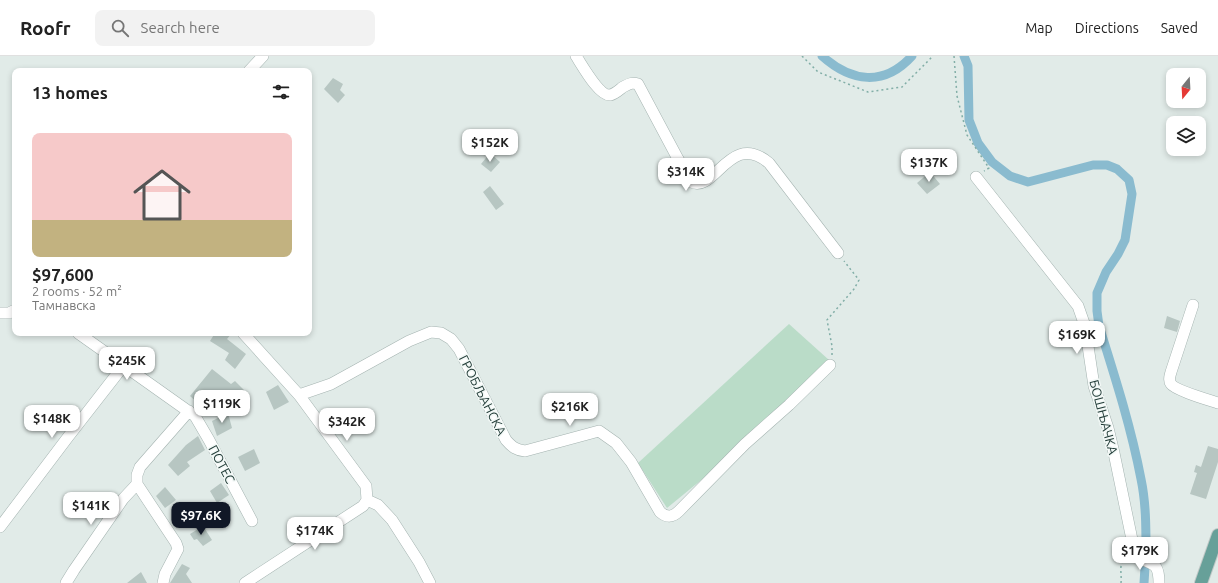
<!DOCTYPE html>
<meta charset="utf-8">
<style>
:root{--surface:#fff;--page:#f2f2f2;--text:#222;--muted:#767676;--line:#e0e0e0;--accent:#111827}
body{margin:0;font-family:Ubuntu,sans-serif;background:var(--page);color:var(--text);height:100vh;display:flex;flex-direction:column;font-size:15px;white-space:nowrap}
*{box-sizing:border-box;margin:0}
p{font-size:13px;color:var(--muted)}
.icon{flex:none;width:22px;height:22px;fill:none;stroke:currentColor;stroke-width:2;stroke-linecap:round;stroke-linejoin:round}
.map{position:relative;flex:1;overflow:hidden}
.panel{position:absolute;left:12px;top:12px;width:300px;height:268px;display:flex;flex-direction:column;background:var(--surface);border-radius:8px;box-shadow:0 2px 6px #0003}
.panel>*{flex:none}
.needle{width:26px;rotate:198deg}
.buttons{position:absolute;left:1166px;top:12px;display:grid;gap:8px}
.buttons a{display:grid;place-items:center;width:40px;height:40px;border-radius:8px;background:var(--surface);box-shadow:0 2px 6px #0003;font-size:20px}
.price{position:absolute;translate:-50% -34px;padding:0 9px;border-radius:8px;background:#fff;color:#222;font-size:13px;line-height:26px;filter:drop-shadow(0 1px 2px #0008)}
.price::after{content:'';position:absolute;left:50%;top:24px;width:12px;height:9px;margin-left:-6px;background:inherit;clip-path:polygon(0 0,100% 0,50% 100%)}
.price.active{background:var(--accent);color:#fff}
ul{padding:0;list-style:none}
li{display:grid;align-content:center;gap:8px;height:212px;padding:0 20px}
li span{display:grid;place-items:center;height:124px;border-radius:8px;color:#555}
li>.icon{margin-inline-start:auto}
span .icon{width:72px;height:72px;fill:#fffc;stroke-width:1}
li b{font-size:17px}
h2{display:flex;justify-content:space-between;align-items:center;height:48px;padding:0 20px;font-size:17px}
header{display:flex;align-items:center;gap:24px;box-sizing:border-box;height:56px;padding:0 20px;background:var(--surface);border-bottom:1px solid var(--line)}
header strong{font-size:19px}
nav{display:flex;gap:22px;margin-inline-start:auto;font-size:14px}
.search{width:280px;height:36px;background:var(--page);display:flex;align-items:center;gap:10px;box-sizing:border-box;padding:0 14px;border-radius:8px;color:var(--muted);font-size:15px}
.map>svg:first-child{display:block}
.green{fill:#badcc8}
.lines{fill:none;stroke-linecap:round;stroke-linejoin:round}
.canal{stroke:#8abbcf;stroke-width:9}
.building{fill:#b7c6c2}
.minor-casing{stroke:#a4b3b0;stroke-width:12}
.major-casing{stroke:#c1c8c7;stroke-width:14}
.path{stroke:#82aea7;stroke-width:1.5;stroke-dasharray:2 3;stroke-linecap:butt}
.minor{stroke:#fff;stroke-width:11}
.major{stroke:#67a099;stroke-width:12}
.labels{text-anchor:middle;stroke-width:3;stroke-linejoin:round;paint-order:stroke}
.street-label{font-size:13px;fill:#223c38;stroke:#f2f8f6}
</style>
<header>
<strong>Roofr</strong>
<div class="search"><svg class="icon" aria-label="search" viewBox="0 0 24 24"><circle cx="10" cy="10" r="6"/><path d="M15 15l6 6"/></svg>Search here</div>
<nav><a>Map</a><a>Directions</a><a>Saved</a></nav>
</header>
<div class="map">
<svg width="1218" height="527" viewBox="0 0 1218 527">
<rect width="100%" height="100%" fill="#e1ebe8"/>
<path class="green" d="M789,268L829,304L745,388L667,452L638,407Z"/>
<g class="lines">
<path class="canal" d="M822,0C851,26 884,31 912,0
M964,0L968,10L969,64L978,87L992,106L1010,120L1028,126L1093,109H1107L1117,113L1129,124L1132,138L1125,184L1118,198L1106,216L1097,237V255L1099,270C1115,321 1131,371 1141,423C1146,447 1146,471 1146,496
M1144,527L1145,511"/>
</g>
<path class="building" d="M333,22L343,28L340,34L345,39L338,47L324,33Z
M490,97L500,106L491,116L481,108Z
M930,116L940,128L927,138L917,127Z
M490,130L504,148L496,154L483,136Z
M1167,260L1180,265L1177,276L1164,272Z
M215,277H232L227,283L246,298L235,313L225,304L229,297L210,285Z
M212,313L231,328L235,325L245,335L237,343L233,338L223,350L211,336L199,348L190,340Z
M278,329L289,346L274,354L266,336Z
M228,357L232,372L217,380L212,365Z
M198,380L205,394L187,406L190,410L178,420L168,409L186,389Z
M1208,390L1218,393V406L1206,443L1190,438L1197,417L1194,416L1196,409L1201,411Z
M254,393L260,407L245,415L238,401Z
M221,427L229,439L217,447L210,435Z
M165,431L176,444L165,452L156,440Z
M203,470L212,484L203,490L197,483L194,484L190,478Z
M182,508L190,512L186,518L192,527H170Z
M141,516L147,527H127Z"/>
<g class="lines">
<g class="minor-casing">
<path id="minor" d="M576,0C582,9 599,40 610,39C615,38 619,34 623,31C629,28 632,26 638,28L678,103L691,126C715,138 730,74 769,107L838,197
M249,15L263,0
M976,121L1078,250L1085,270L1094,330L1108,372L1114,397L1135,498C1149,511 1159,502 1159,527
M1193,249L1171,316C1170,320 1168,324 1171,328C1175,334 1209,344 1218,347
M0,257H9L15,254
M78,277L195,360L209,384L252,465
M243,277L299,339L366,430L367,444
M299,339L331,328L409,285L431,276L441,277L451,283L459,293L506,384C512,391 516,394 525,395L599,375L616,387L631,406L660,456C667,462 673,461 679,455L745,388L789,349L830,309
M367,444L378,449L392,464L419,506L430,527
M0,471L68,381L124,309
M66,527L74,514L123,443L137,428
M163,527L165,518L178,493L176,487L137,428V419L140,411L189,355
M245,527L363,450L367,444"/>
</g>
<g class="major-casing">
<path id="major" d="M1201,527L1218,479"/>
</g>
<path class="path" d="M802,0L818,16L868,36L902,31L933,0
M954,0L957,40L967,79L989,112L984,115
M832,299V290L827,264L854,233L859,224L844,205
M1121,527C1122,517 1118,507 1126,500"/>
<use href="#minor" class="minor"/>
<use href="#major" class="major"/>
</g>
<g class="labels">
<g class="street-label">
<text transform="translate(483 339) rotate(63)" y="5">ГРОБЉАНСКА</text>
<text transform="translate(1104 361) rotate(75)" y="5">БОШЊАЧКА</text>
<text transform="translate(222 408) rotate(62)" y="5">ПОТЕС</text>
</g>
</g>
</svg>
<div class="buttons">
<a><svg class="needle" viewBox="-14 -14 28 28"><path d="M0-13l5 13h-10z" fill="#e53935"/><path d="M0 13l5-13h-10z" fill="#767676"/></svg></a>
<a><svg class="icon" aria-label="layers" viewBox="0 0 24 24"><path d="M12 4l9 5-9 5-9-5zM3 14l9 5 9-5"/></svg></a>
</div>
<b class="price" style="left:490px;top:107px">$152K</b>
<b class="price" style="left:929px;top:127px">$137K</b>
<b class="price" style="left:686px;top:136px">$314K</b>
<b class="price" style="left:1077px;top:299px">$169K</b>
<b class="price" style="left:127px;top:325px">$245K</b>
<b class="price" style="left:222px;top:368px">$119K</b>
<b class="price" style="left:570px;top:371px">$216K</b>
<b class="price" style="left:52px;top:383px">$148K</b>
<b class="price" style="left:347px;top:386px">$342K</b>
<b class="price" style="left:91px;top:470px">$141K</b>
<b class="price active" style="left:201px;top:480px">$97.6K</b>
<b class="price" style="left:315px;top:495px">$174K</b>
<b class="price" style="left:1140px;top:515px">$179K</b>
<section class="panel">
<h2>13 homes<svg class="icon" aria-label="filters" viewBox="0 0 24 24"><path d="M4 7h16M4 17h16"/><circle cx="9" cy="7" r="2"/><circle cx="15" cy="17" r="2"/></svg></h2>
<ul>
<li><span style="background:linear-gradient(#f6c9c9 70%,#c2b280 0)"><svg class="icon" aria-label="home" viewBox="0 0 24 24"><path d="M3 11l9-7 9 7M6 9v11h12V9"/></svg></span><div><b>$97,600</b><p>2 rooms · 52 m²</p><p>Тамнавска</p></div></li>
</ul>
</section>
</div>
